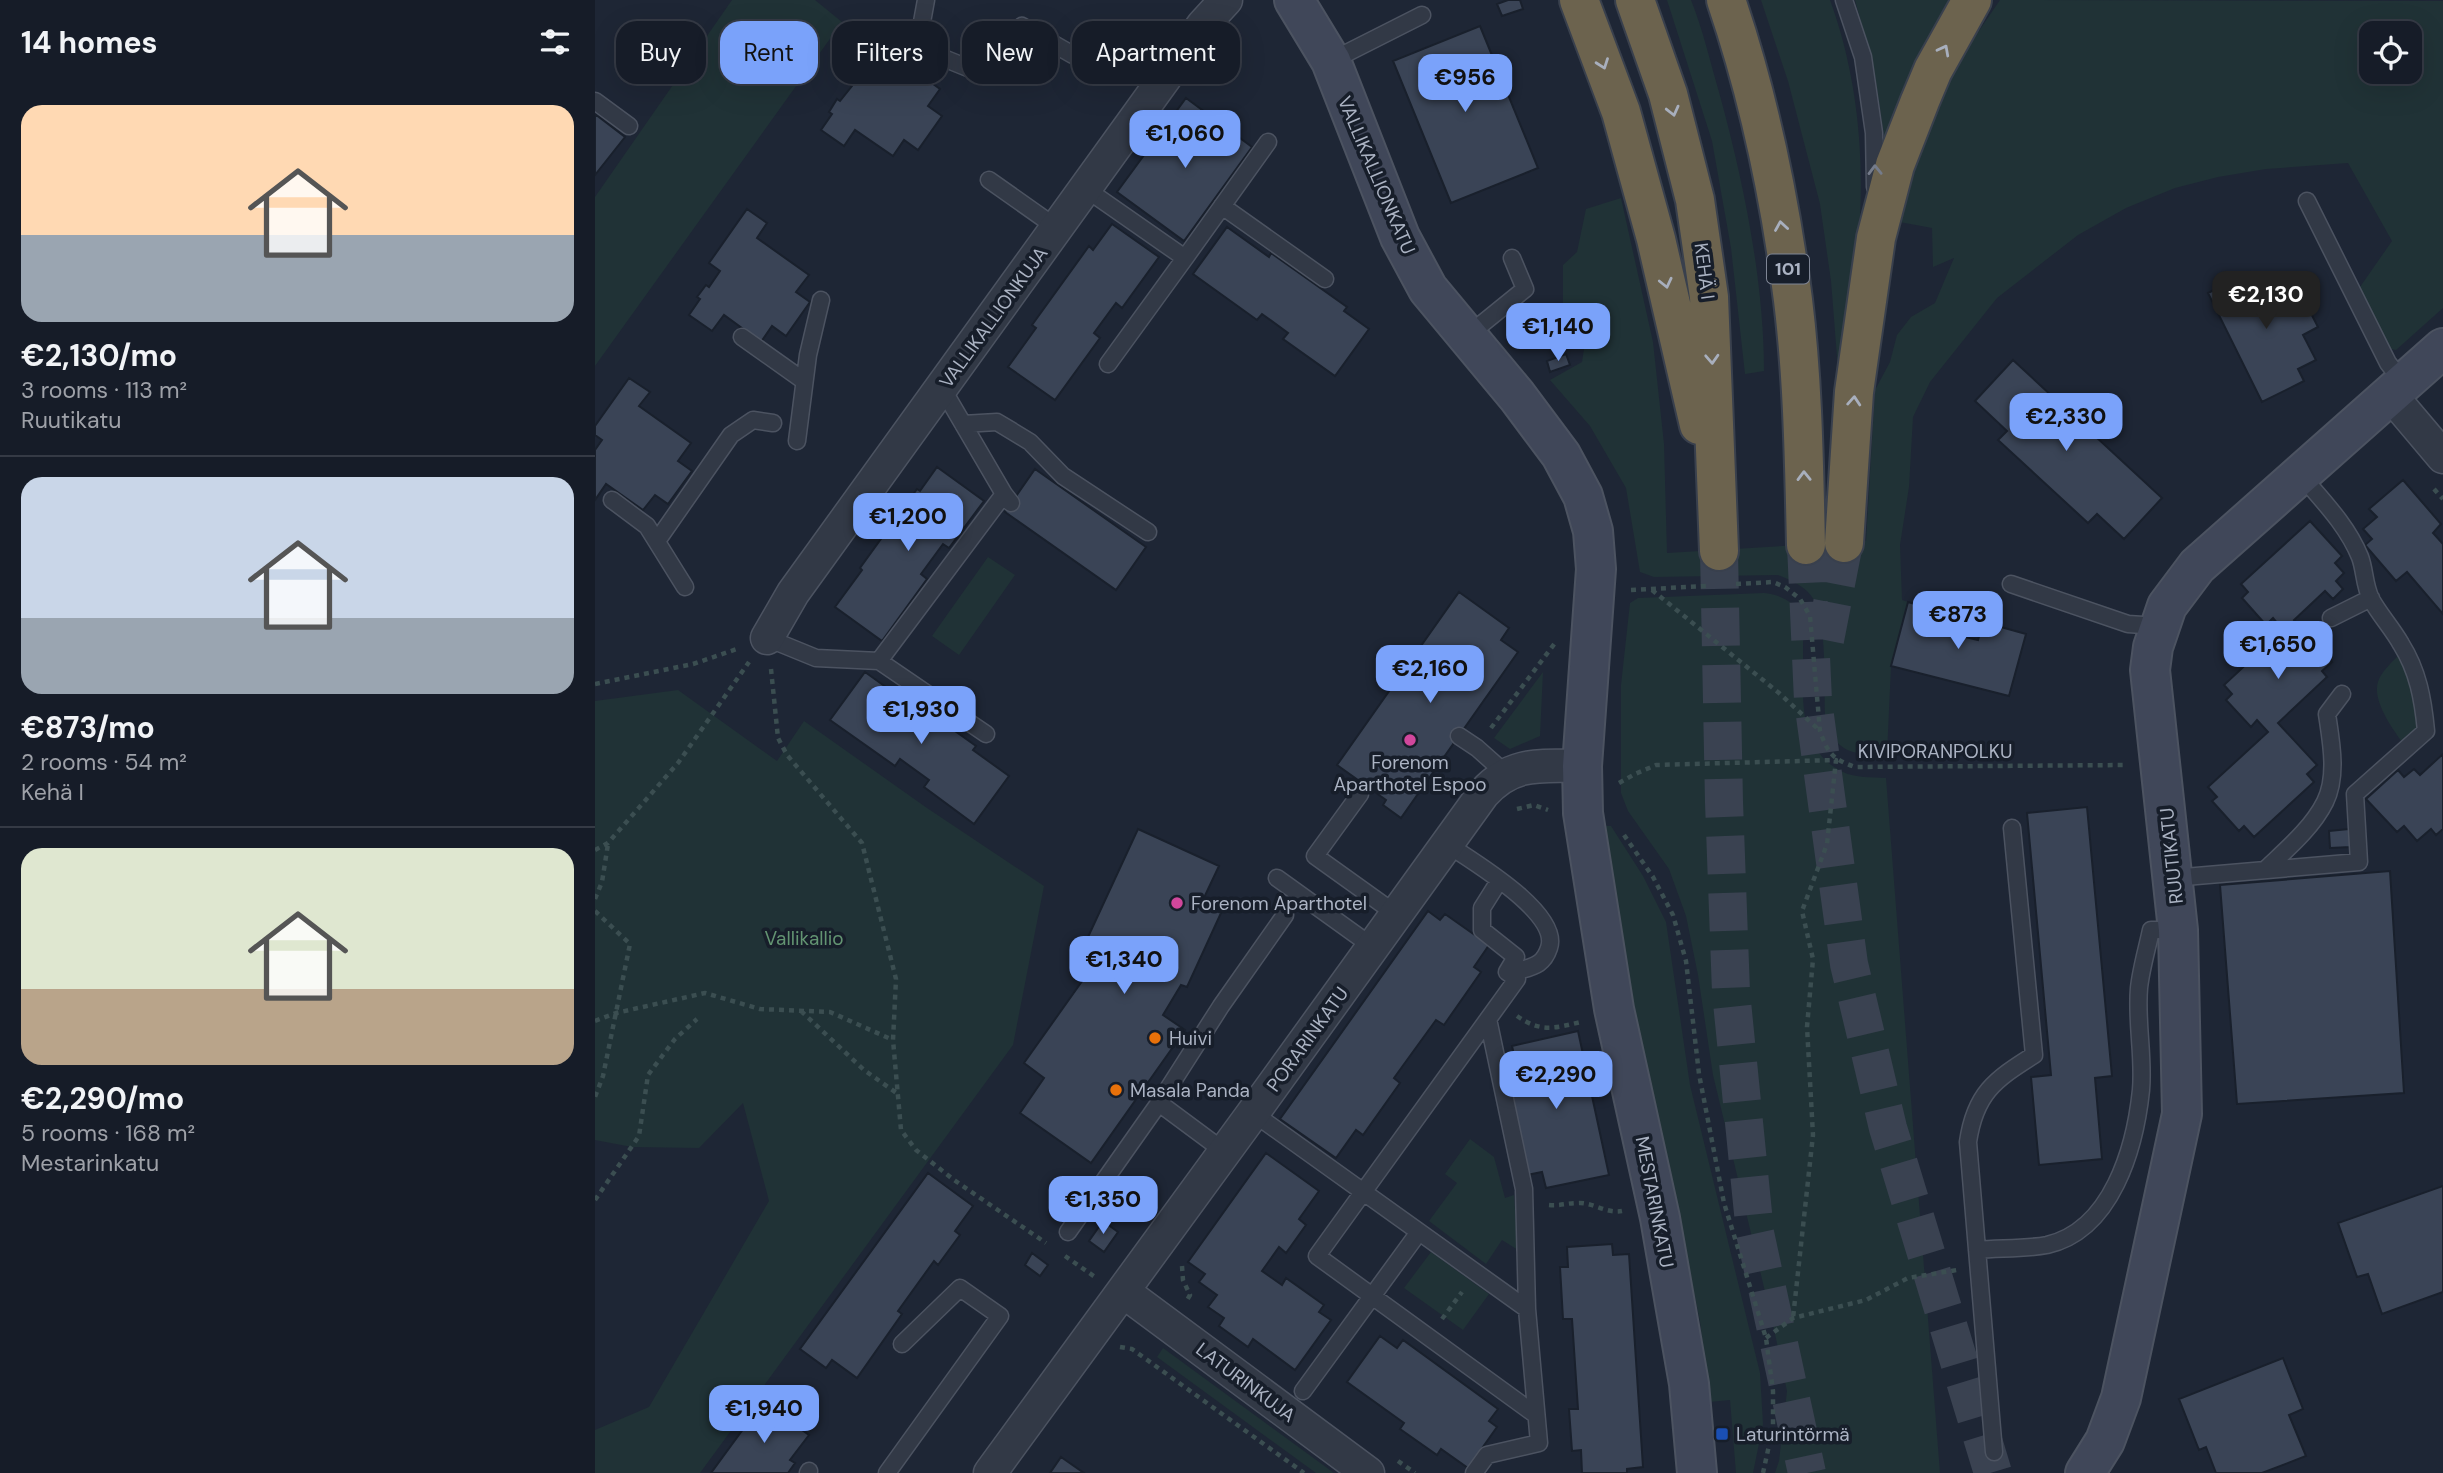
<!DOCTYPE html>
<meta charset="utf-8">
<style>
:root{--surface:#161c28;--page:#1f2530;--text:#f1f3f6;--muted:#9ea1a8;--line:#353a45;--accent:#7aa2fa}
body{margin:0;font-family:"DM Sans",sans-serif;background:var(--page);color:var(--text);height:100vh;display:flex;flex-direction:column;font-size:26px;white-space:nowrap}
*{box-sizing:border-box;margin:0}
p{font-size:23px;color:var(--muted)}
.icon{flex:none;width:38px;height:38px;fill:none;stroke:currentColor;stroke-width:2;stroke-linecap:round;stroke-linejoin:round}
.map{position:relative;flex:1;overflow:hidden}
.details{display:flex;flex-direction:column;background:var(--surface);width:595px}
.details>*{flex:none}
.hud{position:absolute;left:21px;top:21px;width:665px;height:63px;display:flex;gap:14px}
.fabs{position:absolute;left:1764px;top:21px;display:grid;gap:14px}
.fabs a{display:grid;place-items:center;width:63px;height:63px;border-radius:14px;background:var(--surface);box-shadow:0 7px 28px #0002,0 0 0 2px var(--line);font-size:35px}
.price{position:absolute;translate:-50% -60px;padding:0 16px;border-radius:14px;background:var(--accent);color:#111;font-size:23px;line-height:46px;filter:drop-shadow(0 2px 4px #0008)}
.price::after{content:'';position:absolute;left:50%;top:42px;width:21px;height:16px;margin-left:-10px;background:inherit;clip-path:polygon(0 0,100% 0,50% 100%)}
.price.current{background:#222;color:#fff}
ul{padding:0;list-style:none}
li{display:grid;align-content:center;gap:14px;height:371px;padding:0 21px}
li+li{border-top:2px solid var(--line)}
li span{display:grid;place-items:center;height:217px;border-radius:21px;color:#555}
li>.icon{margin-inline-start:auto}
span .icon{width:126px;height:126px;fill:#fffc;stroke-width:1}
li b{font-size:30px}
h2{display:flex;justify-content:space-between;align-items:center;height:84px;padding:0 21px;font-size:30px}
.tag{padding:0 24px;border-radius:21px;background:var(--surface);box-shadow:0 7px 28px #0002,0 0 0 2px var(--line);font-size:24px;line-height:63px}
.tag.current{background:var(--accent);color:#111}
main{display:flex;flex:1;min-height:0}
.map>svg:first-child{display:block}
.green{fill:#203236;fill-rule:evenodd}
.building{fill:#3a4456;stroke:#19202c;stroke-width:2}
.lines{fill:none;stroke-linecap:round;stroke-linejoin:round}
.highway-tunnel{stroke:#3a4251;stroke-width:38;stroke-dasharray:38 19;stroke-linecap:butt}
.lane-casing{stroke:#4c5361;stroke-width:19}
.street-casing{stroke:#4c5361;stroke-width:35}
.secondary-casing{stroke:#4c5361;stroke-width:42}
.highway-casing{stroke:#39404d;stroke-width:42}
.path{stroke:#3b4e51;stroke-width:4.5;stroke-dasharray:5 5;stroke-linecap:butt}
.lane{stroke:#323946;stroke-width:16}
.street{stroke:#323946;stroke-width:32}
.secondary{stroke:#404759;stroke-width:38}
.highway{stroke:#6c634e;stroke-width:38}
.oneway{stroke:#a8afbd}
.oneway2{stroke:#757c8b}
.hotel-dot{fill:#d1479c;stroke:#171e2a;stroke-width:2.5}
.food-dot{fill:#e8710a;stroke:#171e2a;stroke-width:2.5}
.transit-dot{fill:#1a4fb4;stroke:#171e2a;stroke-width:2.5}
.labels{text-anchor:middle;stroke-width:7;stroke-linejoin:round;paint-order:stroke}
.shield{fill:#171e2a;stroke:#7f8695;stroke-width:2}
.shield-label{font-size:18px;font-weight:bold;fill:#abb3c3}
.street-label{font-size:19px;fill:#abb3c3;stroke:#171e2a}
.poi-label{font-size:19px;fill:#abb3c3;stroke:#171e2a;text-anchor:start}
.park-label{font-size:19px;fill:#639472;stroke:#171e2a}
</style>
<main>
<section class="details">
<h2>14 homes<svg class="icon" aria-label="filters" viewBox="0 0 24 24"><path d="M4 7h16M4 17h16"/><circle cx="9" cy="7" r="2"/><circle cx="15" cy="17" r="2"/></svg></h2>
<ul>
<li><span style="background:linear-gradient(#ffd9b3 60%,#9aa5b1 0)"><svg class="icon" aria-label="home" viewBox="0 0 24 24"><path d="M3 11l9-7 9 7M6 9v11h12V9"/></svg></span><div><b>€2,130/mo</b><p>3 rooms · 113 m²</p><p>Ruutikatu</p></div></li>
<li><span style="background:linear-gradient(#c9d6e8 65%,#9aa5b1 0)"><svg class="icon" aria-label="home" viewBox="0 0 24 24"><path d="M3 11l9-7 9 7M6 9v11h12V9"/></svg></span><div><b>€873/mo</b><p>2 rooms · 54 m²</p><p>Kehä I</p></div></li>
<li><span style="background:linear-gradient(#dfe7d0 65%,#b9a48a 0)"><svg class="icon" aria-label="home" viewBox="0 0 24 24"><path d="M3 11l9-7 9 7M6 9v11h12V9"/></svg></span><div><b>€2,290/mo</b><p>5 rooms · 168 m²</p><p>Mestarinkatu</p></div></li>
</ul>
</section>
<div class="map">
<svg width="1848" height="1473" viewBox="0 0 1848 1473">
<rect width="100%" height="100%" fill="#1e2635"/>
<path class="green" d="M137,0H220L247,22L0,366V197Z
M1072,0H1096C1108,30 1115,61 1124,92C1148,179 1169,280 1169,371L1150,374L1136,248L1117,141Z
M1166,0H1235C1260,68 1269,145 1265,217C1261,272 1251,327 1244,382L1236,281L1225,204L1193,81Z
M1260,0H1355L1297,143H1290L1279,69Z
M1405,0L1848,1V308L1801,350L1796,349C1783,332 1768,309 1765,287L1797,241L1753,163L1671,169L1623,177L1580,188L1531,208L1483,235L1402,298L1335,382L1318,417L1314,487L1305,545L1307,600L1313,602L1296,666L1292,754C1256,755 1239,753 1230,715C1229,686 1232,623 1219,600C1212,587 1196,580 1183,575L1059,577L1045,572L1031,488L995,426L955,380L987,362L990,342L968,303V265L982,252L991,209L1026,198L1058,342L1069,444L1072,553L1271,541L1280,390L1295,362L1302,335L1316,317L1340,303L1359,258L1338,267L1337,228L1299,221L1338,110L1373,47ZM1776,33H1815V72H1776Z
M393,557L420,575L364,655L337,636Z
M1169,593C1184,594 1203,603 1207,619C1210,627 1208,638 1208,646C1209,691 1199,749 1248,772C1260,778 1277,777 1291,778L1345,1473H1180L1184,1461L1192,1391L1179,1329L1118,1075L1103,975L1091,916L1074,869L1033,811L1026,793V685L1035,603L1043,598Z
M1803,656C1823,683 1822,694 1822,727L1807,742C1797,728 1777,700 1783,682C1786,672 1796,663 1803,656Z
M948,672L945,736L915,749L899,738Z
M83,690L182,761L209,721L332,808L449,886L418,1045L105,1473H0V1430L54,1407L174,1201L148,1103L104,1148L37,1147L0,1140V701Z
M1009,826H1016L1048,876L1071,922L1095,1085L1165,1373L1168,1424L1158,1473H1141L1135,1400L1114,1402L1105,1321L1011,878Z
M875,1139L899,1157L910,1198L919,1195L923,1250L907,1240L891,1264L834,1221L862,1183L850,1174Z
M836,1252L894,1294L868,1330L809,1288Z
M568,1348L739,1473H721L562,1357Z"/>
<path class="building" d="M913,0H925L928,9L907,16L902,4Z
M284,23L304,38L294,52L345,89L333,106L347,116L323,150L309,140L298,156L260,130L249,146L226,130L237,114L234,112L242,99L245,101L257,86L245,77Z
M885,26L943,168L856,203L798,61Z
M591,98L657,147L589,241L522,192Z
M0,114L30,137L0,175Z
M152,209L172,223L162,238L214,275L201,292L215,302L191,336L177,326L166,342L129,315L117,331L94,315L105,299L102,297L111,285L114,287L125,271L114,263Z
M517,224L564,257L527,308L521,303L499,333L505,338L460,400L413,367L441,328L437,325L494,246L498,250Z
M632,227L674,257L676,253L752,307L749,311L774,329L740,376L688,339L693,333L667,314L662,320L598,274Z
M1655,272L1660,282L1678,274L1691,299L1705,292L1723,327L1708,335L1721,360L1703,369L1709,381L1667,402L1613,293Z
M971,354L975,365L955,372L952,361Z
M1418,360L1567,498L1529,539L1502,514L1493,523L1403,440L1412,431L1380,401Z
M34,378L55,392L44,406L96,443L83,461L97,471L73,504L60,495L48,510L11,484L0,500V450L7,440L0,435V426Z
M342,467L389,501L354,548L348,544L326,574L332,579L287,641L240,607L267,570L265,568L322,489L325,491Z
M440,469L551,547L521,590L410,512Z
M1808,480L1846,524L1838,533L1848,544V614L1812,572L1801,581L1770,545L1777,539L1768,529L1782,517L1774,509Z
M1715,521L1747,556L1740,563L1749,573L1741,581L1748,589L1738,599L1730,591L1699,620L1737,662L1727,671L1732,677L1683,723L1722,765L1712,774L1719,782L1659,837L1649,826L1644,831L1617,801L1622,797L1613,787L1673,732L1662,720L1656,727L1631,700L1637,694L1629,685L1688,630L1678,618L1671,625L1647,598L1653,592L1646,584Z
M864,592L914,628L906,640L923,652L806,818L788,805L791,800L742,765Z
M1313,602L1358,615L1353,633L1383,640L1388,622L1431,634L1414,696L1296,666Z
M270,672L320,708L322,704L381,746L378,750L414,776L379,824L329,787L334,780L305,759L300,766L235,720Z
M1848,754V829L1841,835L1836,829L1822,841L1809,826L1802,832L1771,799L1803,770L1809,777L1819,769L1825,775Z
M1492,807L1517,1076L1500,1078L1507,1159L1444,1165L1436,1077L1456,1075L1432,813Z
M543,829L624,866L606,904L626,913L592,987L586,985L568,1015L590,1030L496,1163L425,1113L449,1078L429,1063L512,946L493,937Z
M1754,829L1756,847L1735,848L1734,831Z
M1795,871L1809,1093L1642,1104L1625,885Z
M833,911L845,920L850,914L894,945L879,967L886,972L849,1025L841,1020L799,1078L805,1083L768,1135L761,1130L741,1158L685,1119Z
M983,1031L1014,1175L951,1188L947,1172L932,1175L910,1070L922,1068L917,1046Z
M671,1153L724,1191L704,1219L711,1225L691,1253L684,1247L667,1271L687,1285L691,1278L729,1305L724,1312L736,1320L700,1370L658,1339L653,1347L624,1326L629,1318L613,1307L622,1295L604,1282L610,1274L593,1262Z
M333,1173L378,1206L360,1231L365,1235L343,1265L339,1261L303,1311L307,1314L262,1378L237,1360L231,1368L205,1349Z
M1848,1186V1292L1787,1314L1773,1274L1762,1277L1743,1223Z
M508,1221L523,1232L509,1252L494,1241Z
M1017,1244L1018,1255L1034,1254L1048,1467L1032,1469V1473H987L986,1450L977,1451L974,1409H983L977,1319H968L965,1267H973L972,1247Z
M437,1253L453,1265L445,1276L430,1265Z
M785,1336L802,1348L808,1340L903,1409L894,1421L902,1427L873,1468L846,1449L842,1455L805,1429L809,1423L752,1382Z
M1688,1358L1708,1409L1694,1415L1711,1456L1667,1473H1621L1611,1447L1604,1450L1584,1399Z
M168,1402L214,1435L195,1460L200,1463L193,1473H116Z
M466,1457L489,1473H455Z"/>
<g class="lines">
<path class="highway-tunnel" d="M1211,545L1218,701L1254,964L1293,1128L1398,1473
M1124,551L1129,802L1136,992L1160,1233L1212,1473
M1230,640L1249,543"/>
<g class="lane-casing">
<path id="lane" d="M331,0L325,33L326,49L373,68L392,59L427,26L478,55
M1249,0L1268,57L1279,133L1280,187
M736,61L827,15
M0,101L34,126
M394,180L462,228
M491,189L590,258L673,142
M1712,201L1793,363L1808,382
M627,206L730,279
M872,336L930,289L917,258
M147,337L209,381
M513,364L590,258
M347,388L409,494L416,503
M368,424L402,422L435,442L468,476L553,532
M202,441L213,355L226,300
M17,500L52,526L90,587
M62,541L136,435L158,420L178,423
M1416,584L1533,624L1563,626
M1736,618L1776,598
M172,638L221,658L284,661L391,734
M284,661L409,494
M864,736L882,748L910,773
M765,794L720,856L801,914
M852,844C877,861 966,913 954,948C949,963 941,966 926,970
M1672,868C1692,849 1717,828 1730,802C1743,776 1736,741 1732,714L1747,694
M682,878L778,947
M1578,878L1764,862L1760,794L1831,731C1828,699 1823,671 1806,644C1797,628 1784,614 1776,599C1769,585 1770,570 1765,557C1752,525 1727,500 1705,474
M904,881L887,908V930L921,957L912,972L922,979L722,1256L941,1415
M893,1019L929,1189L932,1309
M564,1103L630,1152
M658,1113L932,1309L944,1443L892,1455L879,1473
M473,1232L564,1103L626,1006L690,915
M1382,1250C1405,1248 1430,1249 1452,1245C1517,1230 1540,1148 1546,1090C1549,1056 1541,1022 1544,988C1546,969 1552,949 1556,930H1583
M708,1391L824,1232
M1399,1452L1373,1142C1380,1094 1399,1080 1439,1055L1417,828
M213,1473L214,1471
M292,1473L405,1316L365,1288L307,1344"/>
</g>
<g class="street-casing">
<path id="street" d="M1794,393L1848,457
M172,638L198,593L608,25L631,0
M529,1292L773,1473
M395,1473L658,1113L888,794C917,761 946,766 987,766"/>
</g>
<g class="secondary-casing">
<path id="secondary" d="M699,0L736,61L805,237L833,289L922,396L966,455L988,496L998,531L1001,569L987,766L988,813L1019,1009L1065,1218L1094,1384L1102,1473
M1490,1473L1510,1441L1526,1398L1587,1114L1583,930L1555,670L1558,647L1572,606L1602,566L1848,348"/>
</g>
<g class="highway-casing">
<path id="highway" d="M984,0L1026,112L1061,239L1104,425
M1040,0L1073,94L1100,200L1114,297L1124,551
M1131,0C1164,97 1185,199 1198,300C1208,381 1209,463 1211,545
M1249,543L1259,392L1281,238L1300,165L1325,101L1338,70L1377,0"/>
</g>
<path class="path" d="M1839,489L1848,499
M1141,584L1178,582L1190,587L1205,599L1215,616L1225,731C1233,754 1238,759 1260,767L1532,765
M1036,590L1111,586
M1057,590L1184,693L1224,730
M176,669L183,738L192,755L267,843L301,979L298,1040L306,1130L321,1150L359,1180L451,1243
M0,684L98,664L142,649
M896,728L960,643
M1024,783L1040,774L1061,765L1241,760L1232,844L1207,911L1218,959L1212,1027L1218,1135L1198,1318
M922,809L939,805L953,810
M1029,835L1058,877L1078,915L1091,961L1104,1074L1129,1203L1171,1338L1178,1391V1427L1168,1473
M0,850L13,843L83,763L154,662
M0,899L7,882L13,844
M0,911L35,944L8,1076L0,1097
M206,1011L269,1070L303,1094
M922,1016C946,1033 960,1028 986,1022
M0,1021L21,1013L110,993L165,1009L235,1012L298,1040
M0,1200L44,1136L53,1075L80,1039L102,1019
M954,1205C965,1206 972,1203 983,1203C998,1202 1011,1214 1027,1211
M470,1256L500,1277
M587,1266L588,1280L595,1295L592,1300
M847,1319L867,1292
M1171,1338L1198,1318L1271,1300L1313,1278L1362,1270
M525,1347L537,1349L709,1473
M803,1461L820,1473"/>
<use href="#lane" class="lane"/>
<use href="#street" class="street"/>
<use href="#secondary" class="secondary"/>
<use href="#highway" class="highway"/>
</g>
<defs><path id="oneway-chevron" d="M-2-3.5L2.5 0L-2 3.5" fill="none" stroke-width="1.6" stroke-linecap="round" stroke-linejoin="round" transform="scale(1.75)"/></defs>
<g class="oneway">
<use href="#oneway-chevron" transform="translate(1349 50) rotate(-62)"/>
<use href="#oneway-chevron" transform="translate(1008 64) rotate(70)"/>
<use href="#oneway-chevron" transform="translate(1078 111) rotate(76)"/>
<use href="#oneway-chevron" transform="translate(1186 226) rotate(-99)"/>
<use href="#oneway-chevron" transform="translate(1071 283) rotate(77)"/>
<use href="#oneway-chevron" transform="translate(1117 359) rotate(87)"/>
<use href="#oneway-chevron" transform="translate(1259 401) rotate(-86)"/>
<use href="#oneway-chevron" transform="translate(1209 476) rotate(-91)"/>
</g>
<use class="oneway2" href="#oneway-chevron" transform="translate(1280 170) rotate(-91)"/>
<g class="hotel-dot">
<circle cx="815" cy="740" r="7"/>
<circle cx="582" cy="903" r="7"/>
</g>
<g class="food-dot">
<circle cx="560" cy="1038" r="7"/>
<circle cx="521" cy="1090" r="7"/>
</g>
<rect class="transit-dot" x="1120" y="1427" width="14" height="14" rx="3.5"/>
<g class="labels">
<rect class="shield" x="1172" y="254.5" width="42" height="29" rx="5"/>
<g class="shield-label">
<text x="1193" y="275">101</text>
</g>
<g class="street-label">
<text transform="translate(782 175) rotate(67)" y="7">VALLIKALLIONKATU</text>
<text transform="translate(1110 271) rotate(83)" y="7">KEHÄ I</text>
<text transform="translate(398 317) rotate(-54)" y="7">VALLIKALLIONKUJA</text>
<text x="1340" y="758">KIVIPORANPOLKU</text>
<text transform="translate(1576 856) rotate(-96)" y="7">RUUTIKATU</text>
<text transform="translate(712 1039) rotate(-54)" y="7">PORARINKATU</text>
<text transform="translate(1060 1202) rotate(79)" y="7">MESTARINKATU</text>
<text transform="translate(651 1382) rotate(37)" y="7">LATURINKUJA</text>
</g>
<g class="poi-label">
<text x="815" y="769" text-anchor="middle">Forenom<tspan x="815" dy="22">Aparthotel Espoo</tspan></text>
<text x="596" y="910">Forenom Aparthotel</text>
<text x="574" y="1045">Huivi</text>
<text x="535" y="1097">Masala Panda</text>
<text x="1141" y="1441">Laturintörmä</text>
</g>
<g class="park-label">
<text x="209" y="945">Vallikallio</text>
</g>
</g>
</svg>
<div class="fabs">
<a><svg class="icon" aria-label="locate" viewBox="0 0 24 24"><circle cx="12" cy="12" r="6"/><path d="M12 2v4M12 18v4M2 12h4M18 12h4"/></svg></a>
</div>
<b class="price" style="left:870px;top:114px">€956</b>
<b class="price" style="left:590px;top:170px">€1,060</b>
<b class="price current" style="left:1671px;top:331px">€2,130</b>
<b class="price" style="left:963px;top:363px">€1,140</b>
<b class="price" style="left:1471px;top:453px">€2,330</b>
<b class="price" style="left:313px;top:553px">€1,200</b>
<b class="price" style="left:1363px;top:651px">€873</b>
<b class="price" style="left:1683px;top:681px">€1,650</b>
<b class="price" style="left:835px;top:705px">€2,160</b>
<b class="price" style="left:326px;top:746px">€1,930</b>
<b class="price" style="left:529px;top:996px">€1,340</b>
<b class="price" style="left:961px;top:1111px">€2,290</b>
<b class="price" style="left:508px;top:1236px">€1,350</b>
<b class="price" style="left:169px;top:1445px">€1,940</b>
<div class="hud">
<a class="tag">Buy</a>
<a class="tag current">Rent</a>
<a class="tag">Filters</a>
<a class="tag">New</a>
<a class="tag">Apartment</a>
</div>
</div>
</main>
